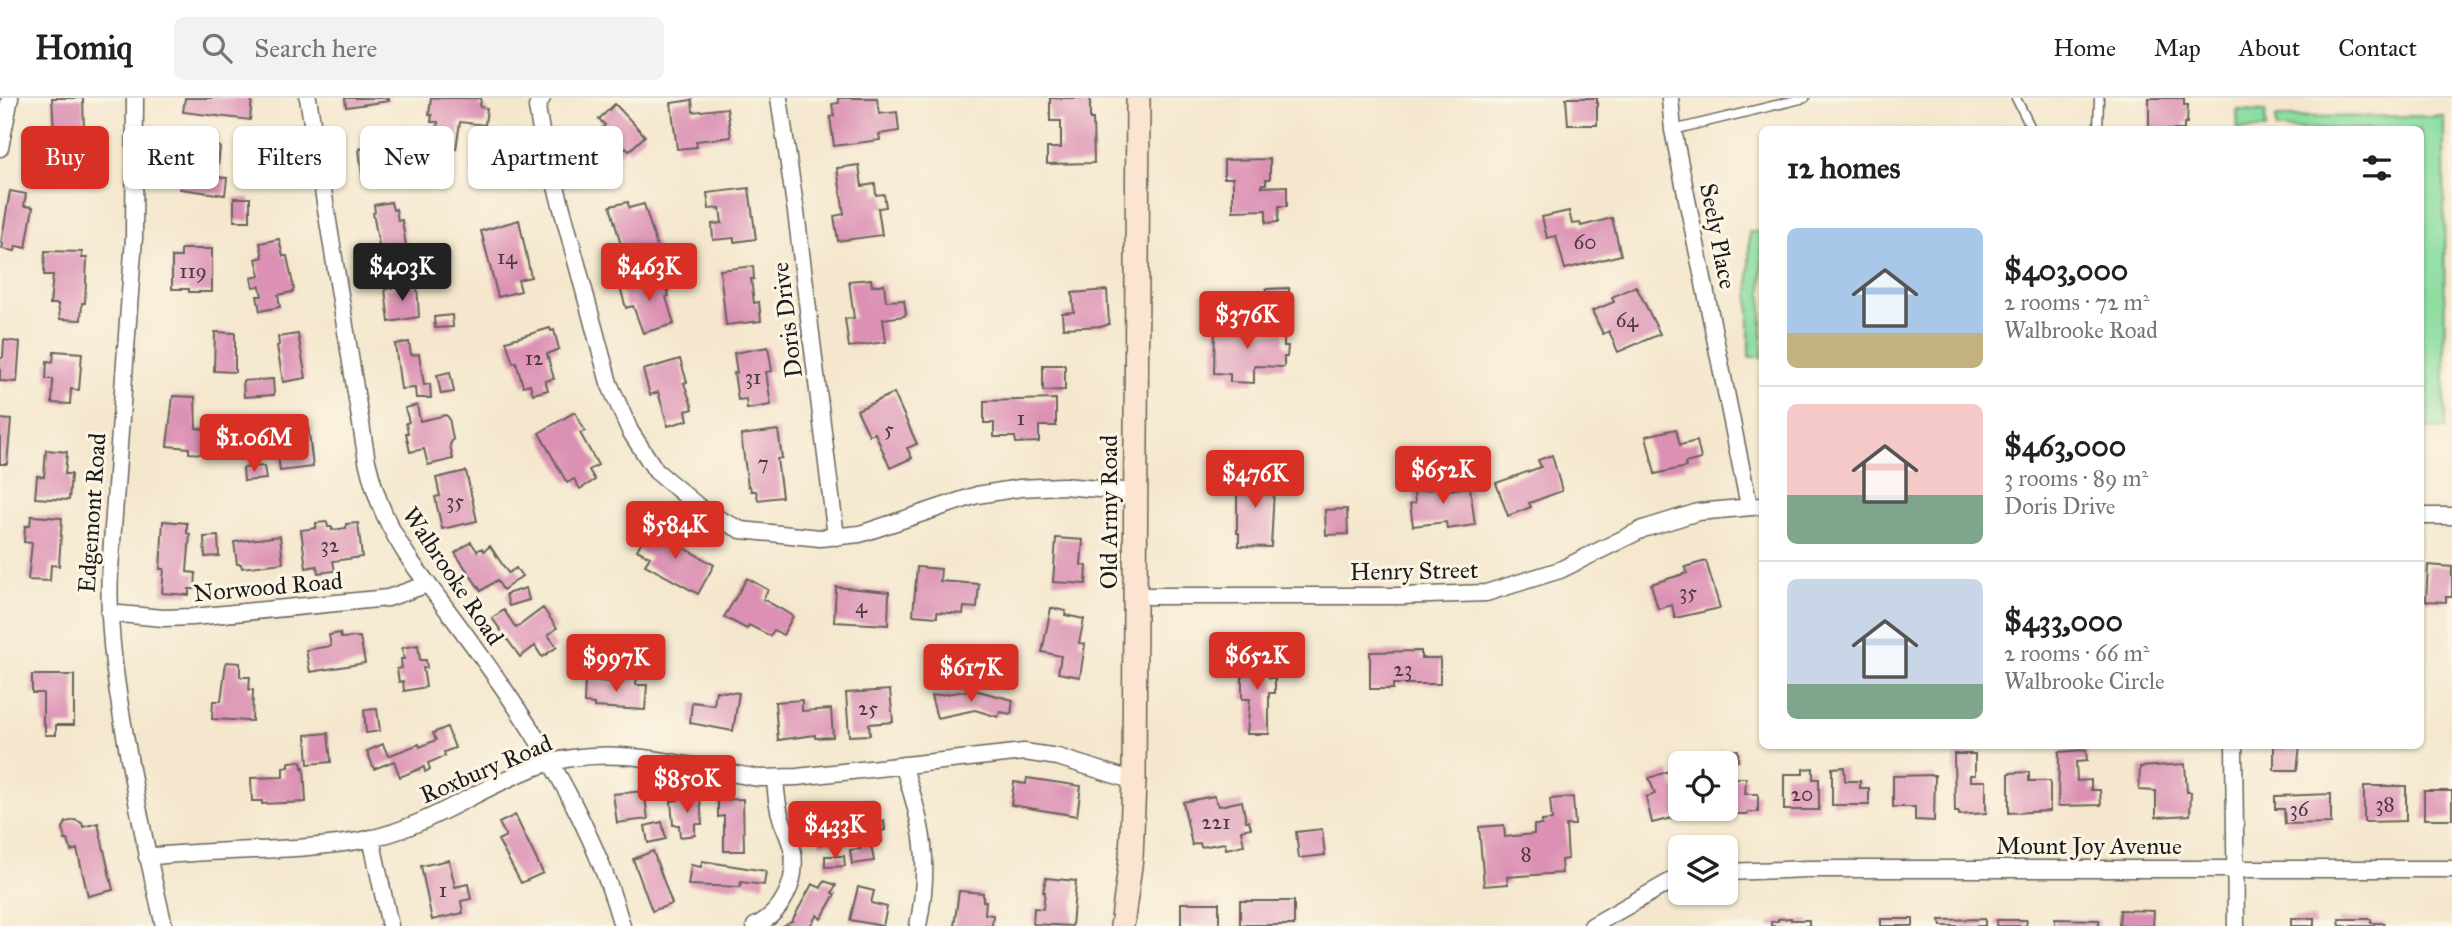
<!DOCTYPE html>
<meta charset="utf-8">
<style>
:root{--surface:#fff;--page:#f2f2f2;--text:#202124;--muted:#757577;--line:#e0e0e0;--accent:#d93025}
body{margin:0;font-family:"IM FELL Great Primer",serif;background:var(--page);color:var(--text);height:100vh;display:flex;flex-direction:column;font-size:26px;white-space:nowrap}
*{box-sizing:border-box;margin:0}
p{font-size:23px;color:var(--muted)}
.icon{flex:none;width:38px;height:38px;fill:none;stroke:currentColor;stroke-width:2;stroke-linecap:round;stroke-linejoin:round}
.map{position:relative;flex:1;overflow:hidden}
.sheet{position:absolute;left:1759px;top:28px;width:665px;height:623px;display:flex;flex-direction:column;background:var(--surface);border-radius:10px;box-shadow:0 2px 5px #0004}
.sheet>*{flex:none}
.banner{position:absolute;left:21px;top:28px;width:665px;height:63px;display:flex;gap:14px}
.fabs{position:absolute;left:1668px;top:653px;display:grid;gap:14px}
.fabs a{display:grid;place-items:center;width:70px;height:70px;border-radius:10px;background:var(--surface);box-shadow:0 2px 5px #0004;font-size:35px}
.price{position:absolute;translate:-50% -60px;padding:0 16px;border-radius:7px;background:var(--accent);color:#fff;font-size:23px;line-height:46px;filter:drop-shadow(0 2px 4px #0008)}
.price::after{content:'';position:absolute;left:50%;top:42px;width:21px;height:16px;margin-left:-10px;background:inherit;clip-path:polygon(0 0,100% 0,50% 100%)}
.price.on{background:#222;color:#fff}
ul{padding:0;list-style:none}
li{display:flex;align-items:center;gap:21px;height:175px;padding:0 28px}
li+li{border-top:2px solid var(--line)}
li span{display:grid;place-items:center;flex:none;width:196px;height:140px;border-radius:10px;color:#555}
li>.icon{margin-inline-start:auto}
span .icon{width:84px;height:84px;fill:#fffc;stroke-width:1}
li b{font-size:30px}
h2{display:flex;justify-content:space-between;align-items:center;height:84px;padding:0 28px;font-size:30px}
.chip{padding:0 24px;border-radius:10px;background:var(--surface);box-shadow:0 2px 5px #0004;font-size:24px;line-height:63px}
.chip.on{background:var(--accent);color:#fff}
header{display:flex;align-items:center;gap:42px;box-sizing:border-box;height:98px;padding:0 35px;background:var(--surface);border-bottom:2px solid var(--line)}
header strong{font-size:33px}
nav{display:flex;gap:38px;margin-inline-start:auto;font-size:24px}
.search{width:490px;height:63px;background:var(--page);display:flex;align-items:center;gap:18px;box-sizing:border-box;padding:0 24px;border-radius:10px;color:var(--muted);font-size:26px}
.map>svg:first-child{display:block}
.green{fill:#89dd9f;stroke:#527c5e;stroke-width:2}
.building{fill:#dc91b4}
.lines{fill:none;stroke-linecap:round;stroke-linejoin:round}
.lane-casing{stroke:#68635a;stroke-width:11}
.street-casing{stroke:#68635a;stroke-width:19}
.secondary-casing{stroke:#68635a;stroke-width:26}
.lane{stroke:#fff;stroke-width:8}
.street{stroke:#fff;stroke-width:16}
.secondary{stroke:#fce5d0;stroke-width:23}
.labels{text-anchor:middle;stroke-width:6;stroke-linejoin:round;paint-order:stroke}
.number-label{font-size:21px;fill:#4c3942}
.street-label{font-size:24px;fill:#1c1c1c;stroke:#fcf5e5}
</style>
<header>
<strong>Homiq</strong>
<div class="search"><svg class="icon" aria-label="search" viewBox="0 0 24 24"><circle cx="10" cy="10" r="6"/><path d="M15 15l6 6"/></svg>Search here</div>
<nav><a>Home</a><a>Map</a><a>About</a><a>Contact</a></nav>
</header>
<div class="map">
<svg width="2452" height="828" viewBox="0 0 2452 828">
<rect width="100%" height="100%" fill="#fcf5e5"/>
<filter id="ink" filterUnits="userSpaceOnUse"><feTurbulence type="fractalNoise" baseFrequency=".0143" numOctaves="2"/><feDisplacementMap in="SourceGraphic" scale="14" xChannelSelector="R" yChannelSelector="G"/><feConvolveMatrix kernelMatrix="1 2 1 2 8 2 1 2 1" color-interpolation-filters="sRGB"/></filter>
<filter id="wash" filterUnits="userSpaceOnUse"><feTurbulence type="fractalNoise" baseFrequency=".00686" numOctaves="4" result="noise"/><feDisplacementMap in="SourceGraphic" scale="28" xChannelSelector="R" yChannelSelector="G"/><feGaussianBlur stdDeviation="1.57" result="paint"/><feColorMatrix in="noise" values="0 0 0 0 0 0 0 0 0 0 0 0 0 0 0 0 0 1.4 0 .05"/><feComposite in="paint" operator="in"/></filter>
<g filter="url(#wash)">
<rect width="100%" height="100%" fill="#f4e7cd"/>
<path class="green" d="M2237,12L2265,13L2266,31H2238Z
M2444,18L2445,331L2420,330V32L2276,31V19Z
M1749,134H1762V259H1749Z"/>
<g id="blocks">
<path class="building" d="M52,0H83L84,32L54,33Z
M185,0H252L250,22L183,14Z
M345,0H389V3L346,9Z
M431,0H481L480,9L487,10L485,27L460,24L456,51L435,48L438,24H431L432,17H429Z
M838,0H877L879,16L897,14L899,33L879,36L880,42L834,48L830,19L834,18L832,6L839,5Z
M1050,0H1090V21H1093L1094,65L1047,66V50H1061V23H1050Z
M1566,0H1597V27H1568Z
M2149,0H2184V7H2188L2187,25H2184V32H2149Z
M692,2L693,14L727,10L731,39L696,43L697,49L677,51L671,5Z
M615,6L645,38L629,53L626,50L607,68L586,45L605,27L599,21Z
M185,45L220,49L217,79L227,80L225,97L180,91Z
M397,47L401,83L363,86L359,51Z
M1270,61V81H1266V86H1262V89L1287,88V108H1279L1278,124L1266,125V112L1233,113V80H1224V62Z
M859,67L862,88L875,86L876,97L884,96L886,109L878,110L882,137L838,143L834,118L844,116L837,70Z
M749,90L756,141L734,144V140L713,142L712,126L722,125L720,110L709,111L707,95Z
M10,93L26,96L24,108L33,109L26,150L16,148L15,153L2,151L3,146L1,145Z
M234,100H250V123H234Z
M391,104L393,112L396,111L398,123L402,122L407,154L392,157L390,150L380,153L373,115L375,114L374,107Z
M628,104L629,110L644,106L660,159L616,171L610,150L621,147L610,108Z
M1569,113L1572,126L1580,125L1581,128L1612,120L1621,157L1565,171L1556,138L1547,140L1542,119Z
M519,122L531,179L518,182L521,193L498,199L481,133Z
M279,141L283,158H287L294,191L292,194L278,197L280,209L260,213L257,198H262L260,188L253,189L251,180L260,178L256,161L263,159L260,145Z
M181,151H212V194H189V191H172V159H181Z
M45,153L82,154V160H87L85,205H82L81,222L60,221L58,206H50L53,177H44Z
M753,168L754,181H751L754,205L759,204L761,223L726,227L720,172Z
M663,176L669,198L666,199L674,226L643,235L633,208L626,210L620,189Z
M871,181L872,188L884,186L886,203L904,202L906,216L904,218L883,221L886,244L849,249L845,221L854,220L849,183Z
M417,186L419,219L389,224L385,191Z
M1636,188L1660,236L1618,254L1609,233L1603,236L1592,213L1614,204L1612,199Z
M1289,190V213L1266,214V191Z
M1107,192L1109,226L1104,228L1063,230L1062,215L1074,214L1072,195Z
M452,217L453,229L435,230L434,219Z
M1215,227H1250V234H1284V248H1288L1287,259H1284V269L1254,268V285L1230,284V276L1214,275Z
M550,230L551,233L554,232L559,251L547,256L554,281L545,283L548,292L533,296L530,286L523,288L516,264L513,265L506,243Z
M215,234L235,235V274L214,273Z
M298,236L306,280L283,284L277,248L279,247L278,239Z
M4,242L20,244L17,284L0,283V261L3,259Z
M409,244L411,257L419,256L424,287L430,286L431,300H416L415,290L401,291L395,246Z
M768,249L772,273L766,274L771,307L747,311L746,301L738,302L734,275H737L734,255Z
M54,253L82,255L79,292L71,291L70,306L52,305L53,281H46L47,263L53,264Z
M680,261L687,284L684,285L693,311L686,313L688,322L668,328L658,294L650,297L643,272Z
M1043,267H1065V292L1043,293Z
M450,274L454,294L441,296L437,277Z
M273,281L274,297L244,299L243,283Z
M894,295L917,346L907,350L912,360L890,370L875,335L869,337L857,312Z
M173,298L195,299L196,330L206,331L205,356L189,355V350L167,348Z
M1056,301V328H1039V344L1016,345L1015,339H994V325H984V303Z
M417,307L420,323L446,317L449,320L453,341L450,347L453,361L428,367L424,351L410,354L406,335H408L406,325L409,324L405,310Z
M575,314L585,333L580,335L598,367L589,372L595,382L580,391L574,381L567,385L539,335Z
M0,321L11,322L7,366H0Z
M308,327L313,369L280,373L275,331Z
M1676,331L1680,347L1697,343L1701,361L1685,365L1686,369L1655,376L1646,338Z
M778,332L782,360L777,361L782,399L758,402L756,393H751L750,388H748L741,337Z
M46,352L67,354L65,376H71L69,402L35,400L37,378L44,379Z
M1552,357L1562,393L1529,405L1531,409L1508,418L1496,385L1541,369L1538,362Z
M264,368L266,381L244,383L243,370Z
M1249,369H1264V391H1274L1271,449L1239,448V435H1237V379H1249Z
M466,373L477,423L442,431L435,399L440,398L436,380Z
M1446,380L1447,392L1470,389L1475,427L1447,431L1446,424L1413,428L1410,406L1415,405L1414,394L1434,391L1433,382Z
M1347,411L1348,436L1326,437L1325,412Z
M31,418L62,420L59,468L51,467L50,483L28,482L32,445L24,444L25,428H30Z
M163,423L187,425V435L190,436L187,474L196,475L195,491H189V497L162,495L164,471H160Z
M327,424L328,429H332V432L346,430V426L358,425L362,459L333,463L335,473L318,475L317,468L306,470L301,432L316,430V425Z
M649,430L714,467L698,496L645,467L650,459L637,452Z
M218,438L219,458L205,459L204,439Z
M280,438L283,465L242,470L241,466H237L234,444Z
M1056,440L1083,442L1081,467L1087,468L1086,486L1053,484Z
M471,444L477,453L482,450L484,453L490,448L508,475L516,470L522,478L503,492L497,482L481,493L455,455Z
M1706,463L1720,510L1675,520L1672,507L1658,511L1651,486L1687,475L1685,469Z
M2428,467L2452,469V499H2446V504L2426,503Z
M917,469L941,471L940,483L979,486L977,510L964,509L963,516L937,514V519L913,517Z
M747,480L768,492L763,501L793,518L783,537L774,532L770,538L749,527L747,531L724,519Z
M836,489L889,494L888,527L834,524Z
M526,490L529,502L509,508L506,496Z
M543,510L557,530L548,537L557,549L542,559L535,548L520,559L492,520L504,512L516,530Z
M1051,510L1066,513L1065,517L1084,521L1079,545L1085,546L1080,579L1058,575L1061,558L1042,554Z
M340,535L341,540L360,539L365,565L310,574L306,552L331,548L329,537Z
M418,547L420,562H426L427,570H423L426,589L404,593L403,583L399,584L397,571L402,570L401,561H404L402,550Z
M1421,553V560H1440V586H1393V591H1370V554Z
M1242,557L1270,558L1269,580H1275V595H1269V636H1247L1250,601H1242Z
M226,564L240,565V579H250L249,592H253L252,623L212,621L213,603H221Z
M32,577H74V627H56V637H45V627L43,626V595H32Z
M624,577L637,578L636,587H647L645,612L594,609V606L584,605L585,582L623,585Z
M890,592L893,624L869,626L870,637L849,638L846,595Z
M974,592L1013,602L1011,616L1000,614L998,619L975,612L937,620L931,598Z
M716,593L739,595L733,633L690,625L692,604L714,607Z
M802,602V613L831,611L833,639L815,640V637L778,642L775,604Z
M377,611L380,633L366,635L364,612Z
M447,629L455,650L444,654L445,658L428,665L430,671L425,674L424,669L400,679L394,663L374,671L367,653L383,646L388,658L419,646L420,649L436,642L433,635Z
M328,635L331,664L308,666L306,637Z
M2274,648H2300L2297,672H2274Z
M1738,652V663H1719L1718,653Z
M2086,652L2087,663L2076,664L2077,683L2091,682V692H2100L2101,707L2058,708L2059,654Z
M1954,656H1975V677H1970V683H1986V715L1959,717V714H1955Z
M301,663L302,670L304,669L306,704L262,706V703H252L251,680L283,679V670L289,669V664Z
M2185,666L2187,694H2191L2190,717L2156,719V693L2139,692L2140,669Z
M1844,669L1845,683H1860V690H1869V707H1832V670Z
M1813,670V681H1819V712H1784V676H1803V671Z
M1669,673L1674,691L1680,689V710H1691L1692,715L1652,725L1646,699L1655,696L1649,680Z
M2029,674V683H2050V713L2009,715V675Z
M1935,677L1934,723L1915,722V709H1893V678Z
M1027,680L1081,688L1077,718L1011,707L1014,684L1026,686Z
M1726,680H1746L1745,696H1758V714H1748V716H1718V710H1726Z
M2364,688H2406V723L2364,724Z
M644,693L648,721L617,725L613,696Z
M2424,693H2452V721H2424Z
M2331,696V725L2285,726L2284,711H2275V698Z
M691,697L692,701L700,700L702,726H695V737L680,739L679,727H673L671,703L678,702V698Z
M1214,698L1219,708L1242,703L1246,723H1249L1251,730L1241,732L1244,747L1226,751L1225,745L1201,749L1200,745L1192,747L1183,704Z
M1573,699L1575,727H1566L1568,761L1561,762L1562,775L1507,779L1508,786L1484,788L1479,729L1504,727L1505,739L1534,736V727H1542V723L1552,722L1550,701Z
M743,701L744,753H724V718L718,719V702Z
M873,704L874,712H878L879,724L884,723L885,732L881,733L882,744L871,746L874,763L852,766L850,752L860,751L855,717L860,716L859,706Z
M823,709L824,712L832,711L837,743L820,746L818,737L808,739L805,717L814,715L813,710Z
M515,717L543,775L521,785L498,742L506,738L499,725Z
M75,722L82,725L83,729L98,725L113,792L88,798L77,751L71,753L68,742H65L63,730L66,724Z
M662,724L666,741L648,745L645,728Z
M1322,731L1325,757L1299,760L1296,734Z
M653,753L672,806L652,813L633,761Z
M825,758H844L845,768L825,769Z
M449,762L455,789L468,786L471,801L461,803L463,815L432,822L421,768Z
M702,763L766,773L764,787L741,784L740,789L688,787L691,767L701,769Z
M1046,780L1076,783L1072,828L1033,826L1034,810L1043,811L1045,794H1043Z
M824,783L836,787L832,795L835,796L821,821L817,817L810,828H783L792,823L812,786L821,790Z
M858,789L874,793L871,805L887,809L883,828L850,822Z
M959,793L983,795V803H986L985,816L993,817L992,828H954Z
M1240,803H1294V827H1240Z
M1181,805H1219V828H1181Z
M2120,812L2154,813L2153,828H2119Z
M1791,820V822H1809V828H1771V824L1778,823V821Z
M2291,820H2314V828H2291Z
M1881,821H1913V828H1881Z
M1985,821V828H1941L1940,822Z
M2055,821L2099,822V828H2055Z
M2339,821H2371V825H2384V828H2340Z
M1997,822H2027L2026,828H1996Z"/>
</g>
</g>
<g filter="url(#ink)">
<use href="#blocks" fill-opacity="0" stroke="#68635a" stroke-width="2"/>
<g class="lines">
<g class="lane-casing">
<path id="lane" d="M2016,0L2032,32
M1673,32L1805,0
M2098,32L2099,0"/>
</g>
<g class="street-casing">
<path id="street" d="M135,0L134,140L110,472C107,533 117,594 128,654C138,713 150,770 164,828
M308,0L367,363C377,405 388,429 412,465C496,577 584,691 622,828
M542,0L537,9L541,33L609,285L630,333L656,373L705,414L741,432L820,440L860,436L977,397L1020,390L1062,388L1136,394
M779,0L796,114L836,439
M1670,0L1673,32L1749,408
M0,50L10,0
M2420,418H2452
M1135,498H1400L1486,495L1560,472L1643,431L1698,414L1762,408
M109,515L163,520L193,519L388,500L428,486
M2234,648L2236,828
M903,667C923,727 931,765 918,828
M371,740L390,828
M147,759C221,750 296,755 369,741C430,728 481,688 539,668C610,643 688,669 759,680L797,679L1024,654L1058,659L1134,683
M1726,774L1808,771H2452
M755,828C782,815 797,785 793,755C791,743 786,734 782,723C777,709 776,695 775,680
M1592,828L1680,778"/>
</g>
<g class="secondary-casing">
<path id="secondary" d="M1122,828L1131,760L1134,683L1138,0"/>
</g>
<use href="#lane" class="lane"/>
<use href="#street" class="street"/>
<use href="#secondary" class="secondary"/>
</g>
</g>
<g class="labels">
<g class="number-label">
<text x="1585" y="151">60</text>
<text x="507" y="166">14</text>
<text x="193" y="180">119</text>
<text x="1627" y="229">64</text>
<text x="534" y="267">12</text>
<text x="753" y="286">31</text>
<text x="1021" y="327">1</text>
<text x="889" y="338">5</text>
<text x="763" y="372">7</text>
<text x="455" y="410">35</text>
<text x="330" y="454">32</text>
<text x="1688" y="501">35</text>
<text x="861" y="515">4</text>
<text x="1403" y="578">23</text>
<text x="868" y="617">25</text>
<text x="1802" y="703">20</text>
<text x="2385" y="713">38</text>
<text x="2299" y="718">36</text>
<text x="1216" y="731">221</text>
<text x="1526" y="763">8</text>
<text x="443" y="799">1</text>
</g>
<g class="street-label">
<text transform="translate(1718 138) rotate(79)" y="8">Seely Place</text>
<text transform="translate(787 222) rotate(-97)" y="8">Doris Drive</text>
<text transform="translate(1109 414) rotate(-90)" y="8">Old Army Road</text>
<text transform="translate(92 415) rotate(-86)" y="8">Edgemont Road</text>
<text transform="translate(1414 473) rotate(-1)" y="8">Henry Street</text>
<text transform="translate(453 478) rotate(56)" y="8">Walbrooke Road</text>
<text transform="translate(268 489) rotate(-5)" y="8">Norwood Road</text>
<text transform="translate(486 671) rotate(-23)" y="8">Roxbury Road</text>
<text x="2089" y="756">Mount Joy Avenue</text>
</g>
</g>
</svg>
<div class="fabs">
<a><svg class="icon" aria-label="locate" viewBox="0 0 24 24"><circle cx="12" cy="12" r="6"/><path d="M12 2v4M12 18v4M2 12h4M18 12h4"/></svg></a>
<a><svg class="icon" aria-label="layers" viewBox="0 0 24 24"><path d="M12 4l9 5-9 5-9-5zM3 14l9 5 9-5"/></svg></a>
</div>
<b class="price on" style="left:402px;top:205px">$403K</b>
<b class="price" style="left:649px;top:205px">$463K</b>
<b class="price" style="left:1247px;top:253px">$376K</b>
<b class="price" style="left:254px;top:376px">$1.06M</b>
<b class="price" style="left:1443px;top:408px">$652K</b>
<b class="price" style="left:1255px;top:412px">$476K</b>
<b class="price" style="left:675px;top:463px">$584K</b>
<b class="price" style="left:1257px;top:594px">$652K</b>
<b class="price" style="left:616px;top:596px">$997K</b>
<b class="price" style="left:971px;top:606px">$617K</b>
<b class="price" style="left:687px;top:717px">$850K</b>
<b class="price" style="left:835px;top:763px">$433K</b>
<div class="banner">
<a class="chip on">Buy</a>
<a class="chip">Rent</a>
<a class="chip">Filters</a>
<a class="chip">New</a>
<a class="chip">Apartment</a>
</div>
<section class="sheet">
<h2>12 homes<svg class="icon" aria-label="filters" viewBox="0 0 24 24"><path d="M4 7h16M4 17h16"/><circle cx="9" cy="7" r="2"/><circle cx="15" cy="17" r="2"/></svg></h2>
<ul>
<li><span style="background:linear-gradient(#a9c7e8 75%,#c2b280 0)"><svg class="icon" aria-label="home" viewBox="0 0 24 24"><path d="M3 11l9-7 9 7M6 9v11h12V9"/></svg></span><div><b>$403,000</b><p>2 rooms · 72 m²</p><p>Walbrooke Road</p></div></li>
<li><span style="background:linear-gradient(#f6c9c9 65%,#7fa58c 0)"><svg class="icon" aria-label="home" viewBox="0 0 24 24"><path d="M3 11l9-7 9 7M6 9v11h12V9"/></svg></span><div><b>$463,000</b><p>3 rooms · 89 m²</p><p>Doris Drive</p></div></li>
<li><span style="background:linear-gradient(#c9d6e8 75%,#7fa58c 0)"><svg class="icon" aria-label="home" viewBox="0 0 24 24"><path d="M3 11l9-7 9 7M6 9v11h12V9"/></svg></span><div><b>$433,000</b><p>2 rooms · 66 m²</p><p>Walbrooke Circle</p></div></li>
</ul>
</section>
</div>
